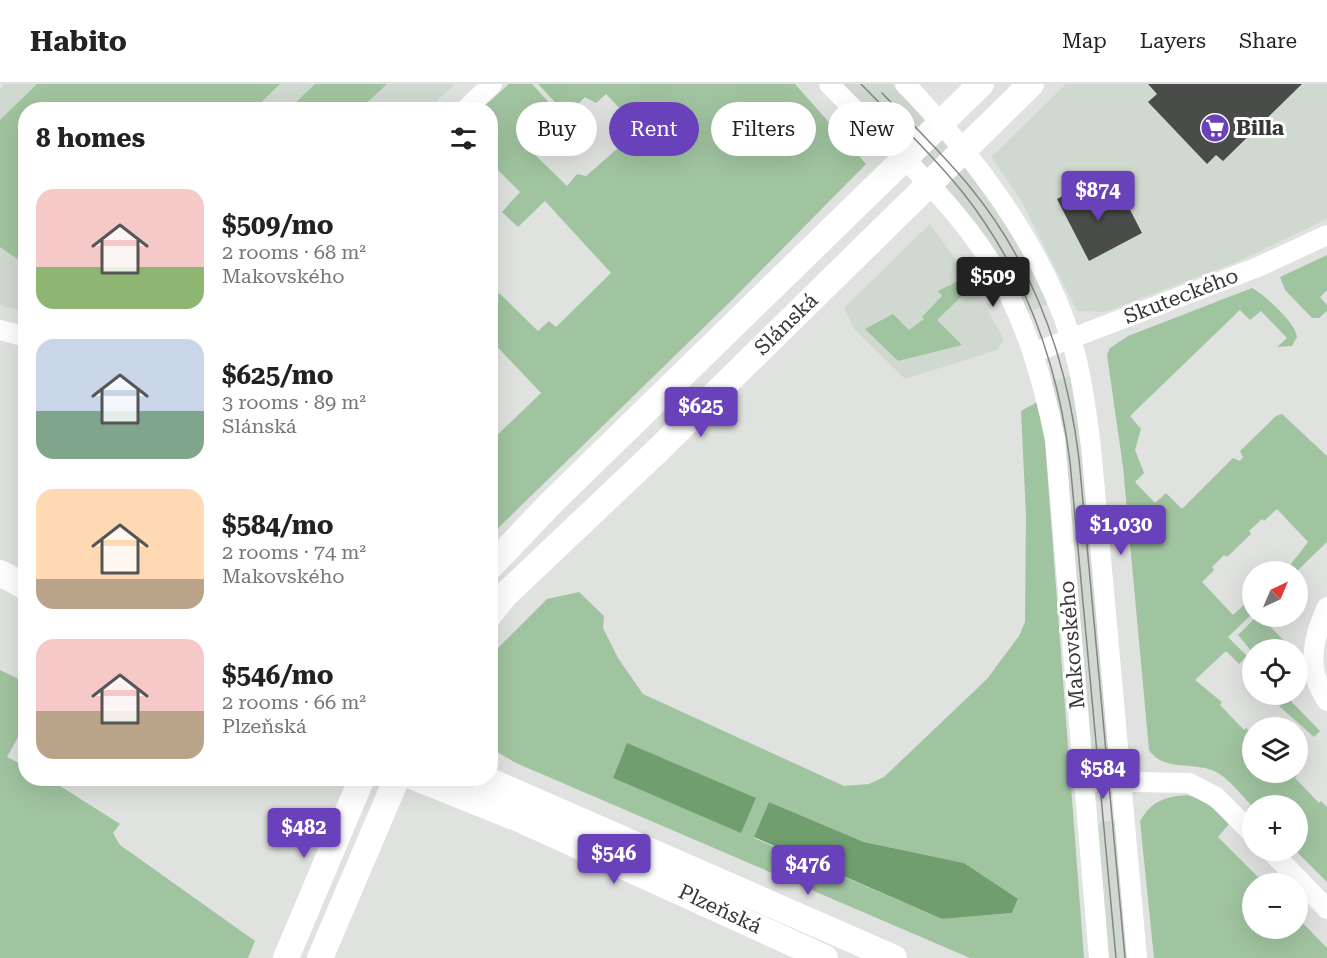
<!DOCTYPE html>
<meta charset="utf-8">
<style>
:root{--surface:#fff;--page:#f2f2f2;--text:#222;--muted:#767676;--line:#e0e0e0;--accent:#6941ba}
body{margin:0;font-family:"Roboto Serif",serif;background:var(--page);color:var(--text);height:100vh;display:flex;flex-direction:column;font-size:22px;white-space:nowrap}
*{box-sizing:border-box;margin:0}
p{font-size:20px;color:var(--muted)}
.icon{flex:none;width:33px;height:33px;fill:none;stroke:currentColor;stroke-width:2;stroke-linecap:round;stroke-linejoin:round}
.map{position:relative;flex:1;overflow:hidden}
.drawer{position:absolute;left:18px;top:18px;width:480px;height:684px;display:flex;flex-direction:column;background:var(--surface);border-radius:24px;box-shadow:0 6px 24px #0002}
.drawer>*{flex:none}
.hud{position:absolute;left:516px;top:18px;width:570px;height:54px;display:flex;gap:12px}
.needle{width:39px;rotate:44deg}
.tools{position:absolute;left:1242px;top:477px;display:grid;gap:12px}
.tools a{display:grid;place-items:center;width:66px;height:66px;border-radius:50%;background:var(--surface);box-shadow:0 6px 24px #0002;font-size:30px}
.price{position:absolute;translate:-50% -51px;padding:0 14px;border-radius:6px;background:var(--accent);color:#fff;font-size:20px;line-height:39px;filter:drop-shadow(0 2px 3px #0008)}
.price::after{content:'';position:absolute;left:50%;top:36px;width:18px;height:14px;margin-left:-9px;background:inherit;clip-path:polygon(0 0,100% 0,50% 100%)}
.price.selected{background:#222;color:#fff}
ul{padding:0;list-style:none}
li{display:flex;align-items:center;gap:18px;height:150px;padding:0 18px}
li span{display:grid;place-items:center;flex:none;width:168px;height:120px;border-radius:18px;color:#555}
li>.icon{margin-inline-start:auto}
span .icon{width:72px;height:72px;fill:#fffc;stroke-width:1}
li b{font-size:26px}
h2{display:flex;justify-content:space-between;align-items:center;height:72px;padding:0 18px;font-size:26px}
.tag{padding:0 21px;border-radius:27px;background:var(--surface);box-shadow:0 6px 24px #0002;font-size:21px;line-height:54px}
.tag.selected{background:var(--accent);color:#fff}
header{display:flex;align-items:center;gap:36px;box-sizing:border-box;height:84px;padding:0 30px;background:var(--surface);border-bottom:2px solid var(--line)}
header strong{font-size:28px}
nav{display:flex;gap:33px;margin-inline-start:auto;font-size:21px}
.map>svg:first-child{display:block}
.built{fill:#d0d9d0}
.green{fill:#a1c4a0;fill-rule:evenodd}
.water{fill:#709e6f}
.building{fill:#494c49}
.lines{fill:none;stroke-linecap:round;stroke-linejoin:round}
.minor{stroke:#fff;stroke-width:20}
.major{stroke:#fff;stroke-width:26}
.tram{stroke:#848584;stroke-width:1.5}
.labels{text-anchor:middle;stroke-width:6;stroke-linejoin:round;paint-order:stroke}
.poi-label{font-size:21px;font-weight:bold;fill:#363736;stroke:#fff;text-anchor:start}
.street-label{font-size:21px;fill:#363736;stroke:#fff}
</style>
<header>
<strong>Habito</strong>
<nav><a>Map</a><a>Layers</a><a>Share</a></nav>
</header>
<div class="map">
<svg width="1327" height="874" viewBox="0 0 1327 874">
<rect width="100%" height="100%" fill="#dfe2df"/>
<path class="built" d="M5,0H455L428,25L26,26L25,228L0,221V5Z
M842,0H892L921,30L971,89L1006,140L1041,202L1048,218L1046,221L1027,229Z
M1066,0H1327V135L1237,178L1105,228L1077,227L1021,116L991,73Z
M930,140L972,198L1004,256L997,266L905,295L854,245L844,224Z
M1069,292L1072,293L1078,322L1111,667L1095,670L1092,668L1065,377L1051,298Z
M1102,737H1116L1130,874H1109L1098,741Z"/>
<path class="green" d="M37,0H280L254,25L26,26L25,180L0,163V36Z
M315,0H387L360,25H289Z
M509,0H532L562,33L533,69L567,102L577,90L586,92L640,45L606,10L596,19L585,13L567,31L538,0H795L866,80L734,214L491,451V357L541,309L491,256V221L499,209L538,247L549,237L556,243L611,189L545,117L518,143L502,128L520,108L496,84L491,88L490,26L481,25Z
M1327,171V206L1320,213L1327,221V227L1319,234H1312L1285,206L1280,193Z
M958,197L966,208L937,236L962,261L898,277L865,245L893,230L909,246L924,235L922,233L942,212L938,207Z
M1252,204C1265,211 1296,239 1297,253L1292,262L1277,263L1287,254L1261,227L1250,236L1240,226L1130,332L1141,345L1135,366L1144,389L1135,398L1155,419L1166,409L1182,425L1233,374L1240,377L1243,373L1240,367L1276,332L1282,330L1327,372V458L1297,487L1291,480L1308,458L1277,425L1264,437L1262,435L1249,447L1251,450L1227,473L1224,471L1212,483L1214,486L1202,498L1233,531L1246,519L1252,525V530L1228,553L1247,572L1239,580L1226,567L1195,596L1222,618L1220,621L1244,646L1246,644L1252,650V688L1294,689L1297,692L1295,694L1319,719L1321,717L1327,723V798L1296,767L1298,722H1252C1242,712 1231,697 1218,689C1196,676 1164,689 1149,666L1123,383L1107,271L1110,264L1128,252Z
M1037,318L1045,358L1084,874H970L516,679L499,669L491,659V571L547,515L579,508L604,532L603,544L618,574L643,610L844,702L869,700L884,693L987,595L1019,552L1025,538L1026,431L1021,327ZM627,660L741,748L613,694ZM769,718L864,758L964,779L1018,816L1012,829L942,835L754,754Z
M1256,533H1261L1288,561L1289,565L1252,568L1238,551Z
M0,586L25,598V641L7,673L25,682L26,694L49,695L120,740L113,749L120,761L255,857L248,874H0Z
M1288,614L1320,647L1314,653L1279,622Z
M1187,711C1206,716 1216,726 1229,740L1218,753L1264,799L1252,800V844H1298V834L1327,864V874H1154L1140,737C1152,717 1164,713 1187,711Z"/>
<path class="water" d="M627,659L756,714L741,749L613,694Z
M769,718L864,758L964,779L1018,815L1012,829L942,835L754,753Z"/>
<path class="building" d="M1148,0H1302L1223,77L1216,71L1207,80L1148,18L1157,10Z
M1088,99L1103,128L1125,116L1142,149L1089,177L1057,115Z"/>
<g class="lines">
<path class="minor" d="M829,0C886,59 954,115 996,187C1027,239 1043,297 1055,355L1099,874
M905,0C973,70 1042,161 1071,255C1082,290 1086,326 1091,363L1137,874
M465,26L492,0
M0,246L26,253
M1033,269L1258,183L1327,151
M1327,523C1312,556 1306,586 1327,617
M1083,697L1189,699L1216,713L1252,749
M1270,766L1327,825"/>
<path class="major" d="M490,483L551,419L981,0
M0,489L26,503
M490,530L505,511L655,369L1031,0
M416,694L519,735L825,874
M483,694L894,874
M286,874L362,694
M320,874L397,694"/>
<path class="tram" d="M861,0C895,35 933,71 964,110C1025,188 1058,280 1070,378L1116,874
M882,9C912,40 943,70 970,103C1034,181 1067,276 1079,375L1125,874"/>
</g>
<defs>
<g id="supermarket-disc" transform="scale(1.5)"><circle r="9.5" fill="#6941ba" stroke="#fff"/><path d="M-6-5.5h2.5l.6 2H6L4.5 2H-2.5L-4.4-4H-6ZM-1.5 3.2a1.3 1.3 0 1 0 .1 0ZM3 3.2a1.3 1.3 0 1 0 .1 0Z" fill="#fff"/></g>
</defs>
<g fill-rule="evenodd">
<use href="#supermarket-disc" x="1215" y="44"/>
</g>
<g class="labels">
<g class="poi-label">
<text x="1236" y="51">Billa</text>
</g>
<g class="street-label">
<text transform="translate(1181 212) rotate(-21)" y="7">Skuteckého</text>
<text transform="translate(786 240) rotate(-44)" y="7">Slánská</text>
<text transform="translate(1072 561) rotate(-95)" y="7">Makovského</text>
<text transform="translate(720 825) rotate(25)" y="7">Plzeňská</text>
</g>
</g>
</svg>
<div class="tools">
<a><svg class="needle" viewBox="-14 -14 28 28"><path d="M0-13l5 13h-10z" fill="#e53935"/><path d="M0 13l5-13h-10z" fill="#767676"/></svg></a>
<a><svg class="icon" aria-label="locate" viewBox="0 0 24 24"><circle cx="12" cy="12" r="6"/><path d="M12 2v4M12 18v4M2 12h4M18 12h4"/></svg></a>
<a><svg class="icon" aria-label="layers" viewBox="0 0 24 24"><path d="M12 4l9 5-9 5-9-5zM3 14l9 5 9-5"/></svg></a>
<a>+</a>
<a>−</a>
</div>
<b class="price" style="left:1098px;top:138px">$874</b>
<b class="price selected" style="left:993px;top:224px">$509</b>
<b class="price" style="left:701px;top:354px">$625</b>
<b class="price" style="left:1121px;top:472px">$1,030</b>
<b class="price" style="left:1103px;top:716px">$584</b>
<b class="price" style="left:304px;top:775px">$482</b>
<b class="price" style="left:614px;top:801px">$546</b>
<b class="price" style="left:808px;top:812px">$476</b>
<div class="hud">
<a class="tag">Buy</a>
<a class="tag selected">Rent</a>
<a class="tag">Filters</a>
<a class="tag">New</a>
</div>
<section class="drawer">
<h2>8 homes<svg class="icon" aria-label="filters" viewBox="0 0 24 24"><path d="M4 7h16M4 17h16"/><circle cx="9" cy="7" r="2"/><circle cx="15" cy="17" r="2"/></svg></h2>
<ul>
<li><span style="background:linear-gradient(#f6c9c9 65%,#8fb573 0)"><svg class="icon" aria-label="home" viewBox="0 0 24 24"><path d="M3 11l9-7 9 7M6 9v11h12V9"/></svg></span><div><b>$509/mo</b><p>2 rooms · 68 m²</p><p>Makovského</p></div></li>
<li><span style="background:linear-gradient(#c9d6e8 60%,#7fa58c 0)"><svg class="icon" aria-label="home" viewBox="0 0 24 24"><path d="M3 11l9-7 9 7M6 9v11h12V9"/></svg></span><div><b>$625/mo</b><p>3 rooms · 89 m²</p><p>Slánská</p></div></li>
<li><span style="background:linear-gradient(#ffd9b3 75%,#b9a48a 0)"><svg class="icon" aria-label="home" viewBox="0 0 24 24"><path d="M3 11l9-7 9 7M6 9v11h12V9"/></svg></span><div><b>$584/mo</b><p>2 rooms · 74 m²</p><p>Makovského</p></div></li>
<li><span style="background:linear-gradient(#f6c9c9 60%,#b9a48a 0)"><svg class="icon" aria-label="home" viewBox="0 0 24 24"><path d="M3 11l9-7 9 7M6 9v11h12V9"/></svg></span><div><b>$546/mo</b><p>2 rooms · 66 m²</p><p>Plzeňská</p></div></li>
</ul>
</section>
</div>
